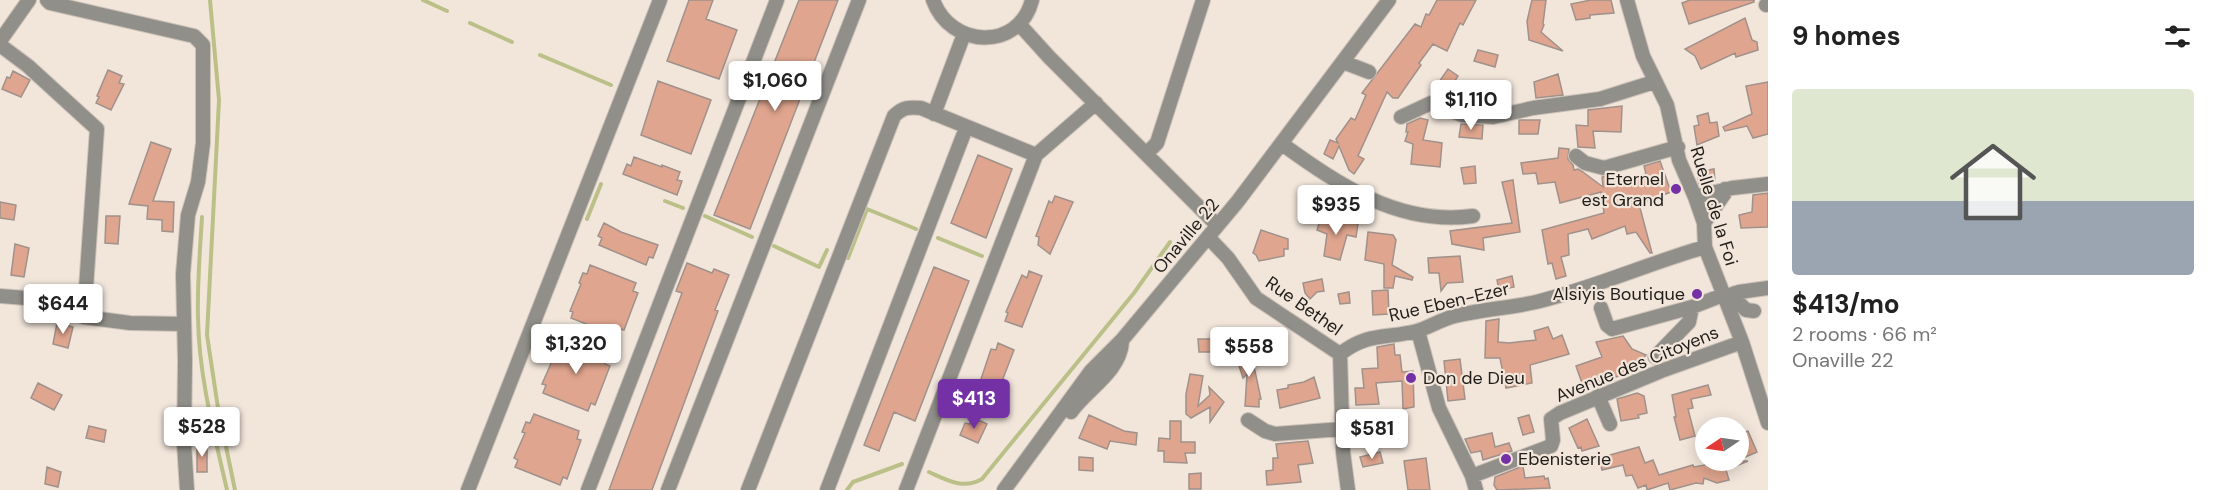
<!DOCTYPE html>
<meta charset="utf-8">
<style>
:root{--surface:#fff;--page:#f2f2f2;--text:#222;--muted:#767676;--accent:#7431a5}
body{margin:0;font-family:"DM Sans",sans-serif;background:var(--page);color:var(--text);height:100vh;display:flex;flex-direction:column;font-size:22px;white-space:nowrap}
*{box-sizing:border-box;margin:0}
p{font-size:20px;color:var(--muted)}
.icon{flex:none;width:33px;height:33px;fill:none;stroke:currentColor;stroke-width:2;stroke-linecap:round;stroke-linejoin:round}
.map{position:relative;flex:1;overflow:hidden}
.sheet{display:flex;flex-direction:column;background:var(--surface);width:450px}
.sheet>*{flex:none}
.needle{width:39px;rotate:257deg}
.tools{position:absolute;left:1695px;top:417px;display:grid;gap:12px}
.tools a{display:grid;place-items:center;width:54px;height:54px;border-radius:50%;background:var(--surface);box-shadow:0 3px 15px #0003;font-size:30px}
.price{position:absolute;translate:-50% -51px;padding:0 14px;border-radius:6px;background:#fff;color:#222;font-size:20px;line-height:39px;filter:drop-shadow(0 2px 3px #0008)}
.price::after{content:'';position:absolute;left:50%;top:36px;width:18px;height:14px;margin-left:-9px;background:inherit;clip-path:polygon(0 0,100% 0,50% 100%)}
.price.on{background:var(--accent);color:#fff}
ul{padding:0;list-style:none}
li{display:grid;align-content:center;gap:12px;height:318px;padding:0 24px}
li span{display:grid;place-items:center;height:186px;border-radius:6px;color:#555}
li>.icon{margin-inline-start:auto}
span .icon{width:108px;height:108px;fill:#fffc;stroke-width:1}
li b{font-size:26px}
h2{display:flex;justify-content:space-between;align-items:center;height:72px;padding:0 24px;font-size:26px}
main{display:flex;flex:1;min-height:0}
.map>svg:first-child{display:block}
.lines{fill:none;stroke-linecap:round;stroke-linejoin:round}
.stream{stroke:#bac087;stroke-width:4}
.building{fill:#dfa58e;stroke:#a0918b;stroke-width:1.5}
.minor-casing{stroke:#ccc2b8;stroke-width:16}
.minor{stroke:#918f89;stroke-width:14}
.poi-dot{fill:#7431a5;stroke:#f2e6db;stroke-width:2}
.labels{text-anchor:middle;stroke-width:4.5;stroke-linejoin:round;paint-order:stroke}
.poi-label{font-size:18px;fill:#211d19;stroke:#f2e6db;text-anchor:end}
.street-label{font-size:18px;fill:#211d19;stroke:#f2e6db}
</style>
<main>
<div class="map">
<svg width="1768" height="490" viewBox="0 0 1768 490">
<rect width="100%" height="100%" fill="#f2e6db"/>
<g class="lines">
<path class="stream" d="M210,0L219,100L207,335L218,408L235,490
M423,0L447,11
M470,23L512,42
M540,55L611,85
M665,201L683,208
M705,216L752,237
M202,217C200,251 197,285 198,318C199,377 214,433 227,490
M587,219L601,184
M938,238L982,256
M774,246L819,267L827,250
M845,257L848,258L867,209L916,229
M929,472C947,480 963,490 982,479L1134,293L1170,242
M847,490L853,482L902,464"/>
</g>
<path class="building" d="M689,0H713L706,19L737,30L719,79L667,61Z
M799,0H838L750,229L714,215Z
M1437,0H1476L1463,25L1460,23L1447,51L1433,44L1419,63L1421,65L1398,98H1393L1387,92L1358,156L1364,159L1354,174L1349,170L1339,146L1333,159L1324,154L1330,140L1338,143L1336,139L1351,118L1355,120L1366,95L1362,93L1415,24L1421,27L1426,14L1429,15Z
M1532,0H1546L1543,24L1544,25L1541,32L1563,51L1529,40L1527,21Z
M1591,0H1611L1614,13L1590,15V18L1576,20L1571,4Z
M1690,0H1754V2L1689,24L1682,3Z
M1745,18L1752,40L1757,42L1758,50L1736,57L1735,53L1701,69L1695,56L1685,49Z
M1478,50L1498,55L1495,67L1474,61Z
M1448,69L1458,76L1450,89L1439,82Z
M108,70L122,76L119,83L124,84L111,110L96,103L99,97L97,96Z
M13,71L30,80L21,97L2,89L7,77L10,78Z
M1558,74L1563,95L1536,98L1534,82Z
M658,81L711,100L691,154L641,135Z
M1768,82V134L1753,138L1747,126L1725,131L1723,127L1752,114L1746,86Z
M1484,89L1497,99L1493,108H1488L1477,101Z
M1622,106L1621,132L1593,131L1595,148L1578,147L1576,125L1588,126V110Z
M1708,113L1710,123L1717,122L1719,136L1697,145L1694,126L1699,125L1697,116Z
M1420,118L1428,120L1423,140L1442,143L1440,167L1411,164L1413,144L1405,141L1408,132H1406L1407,124Z
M1519,120H1540L1538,134H1519Z
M1461,124L1483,125L1482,139L1459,137Z
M151,142L171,149L153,201L174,202L173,232L162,231V220L147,219L148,206L129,204Z
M1559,148L1569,149L1568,159L1573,165L1574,170L1578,169L1583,172L1603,187L1602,177L1612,175L1613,183L1646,174L1644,166L1660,161L1671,192L1639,204L1652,253H1650L1636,232L1627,234L1625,226L1592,239L1588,229L1568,234L1569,255L1561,257L1566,276L1556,279L1552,263L1548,264L1542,230L1604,213L1601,192L1560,203L1555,182L1538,184L1536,173L1523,174L1521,163L1558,158Z
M978,155L1012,169L986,238L951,223Z
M634,157L662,167V165L680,172L677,180L682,181L677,195L623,174L627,164L631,166Z
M1475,166L1476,183L1464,184L1461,168Z
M1714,169L1715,181L1699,184L1697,172Z
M1513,180L1520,232L1483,238L1484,250L1452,244L1450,231L1512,223L1502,182Z
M1768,193V227L1741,228L1739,215L1752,212L1753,195Z
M1055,196L1073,202L1050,254L1038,245L1039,237L1036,236L1049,201L1052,203Z
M0,202L16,205L14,220L0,218Z
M106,216H120L118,244L105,243Z
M1321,217L1358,224L1356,237L1347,235L1340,260L1324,256L1327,234L1317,230Z
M604,223L621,232L658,245L653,258L649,257L646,265L599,245L602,238L598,236Z
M1261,230L1288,239V249H1284V256L1259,261L1256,255L1253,253Z
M1368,232L1393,235L1396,240L1392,265L1413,277L1412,280L1395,276L1393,288H1384V264L1365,260Z
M15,244L29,248L24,277L11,275Z
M1460,256L1463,282L1447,283L1441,291L1439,273H1429L1428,258Z
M687,263L712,273L714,269L729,275L715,310L718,311L652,490H609L682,293L676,291Z
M590,265L636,283L633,291L638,293L633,306L624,330L620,329L617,336L571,318L573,312L570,311L581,284L579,283L583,273L587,274Z
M934,267L969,281L915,421L894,412L879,451L864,445Z
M1029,271L1042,276L1022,327L1005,321L1008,313L1006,312L1022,275L1027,278Z
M1512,276L1514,287L1499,290L1497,280Z
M1322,279L1324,291L1317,292L1310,299L1305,293L1303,283Z
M1388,290L1389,314L1373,315L1372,291Z
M1349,292L1350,303L1340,304L1338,294Z
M1499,319L1498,342L1509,343L1536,340L1534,331L1548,327L1553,339L1562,335L1569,354L1530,365L1532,383L1506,388L1500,358H1485L1486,321Z
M57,323L73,327L68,348L53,344Z
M1623,336L1632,349L1646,355L1630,373L1605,380L1606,384L1599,387H1597L1595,383L1583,386L1576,366L1602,357L1596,342Z
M1198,339H1214V352H1199Z
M561,340L590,352V350L608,356L605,364L610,366L595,405L591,403L588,411L543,393L546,385L542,384L553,359L550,358L554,348L558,349Z
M998,343L1014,350L994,402L978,395L981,389L978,388L991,349L996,350Z
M1394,344L1395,355H1400L1402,372L1413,371L1414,407L1403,409L1402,381L1376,383L1379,404L1356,405L1355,388H1364L1362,369L1378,368L1377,347Z
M1250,348L1261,399H1259V407L1245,406L1247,374L1243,378L1235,353Z
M1460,359L1465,399L1448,401L1444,361Z
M1190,374L1203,376L1198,406L1210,395L1209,387L1224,402L1210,422V407L1191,418L1186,414V394Z
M1314,377L1320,398L1280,408L1277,390L1288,388V385L1304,382Z
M38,383L62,395L54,410L31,398Z
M1708,385L1711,395L1691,399L1693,408L1688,409L1695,436L1680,440L1674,417H1676L1672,395Z
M1637,393L1644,396L1647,413L1638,415L1639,418L1621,421L1617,399Z
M534,414L579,431L577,439L581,440L576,454L567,479L563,477L560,485L515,467L518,460L514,458L525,433L522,432L526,422L530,423Z
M1089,415L1124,431L1137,433L1136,445L1110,441L1107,449L1079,438Z
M1529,415L1534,432L1523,435L1518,418Z
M971,417L987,424L978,443L960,435L965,423L970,424Z
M1587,419L1599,446L1582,451L1581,447L1578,448L1569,428Z
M1170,421H1181V442H1195V453H1185L1187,463L1164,462V451H1158L1159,438L1170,439Z
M89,426L106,430L104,442L86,438Z
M1748,431L1757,452L1738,460V435Z
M1492,433L1495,447L1509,443L1512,451L1483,460L1481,451L1471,453L1465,439Z
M1308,441L1313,463L1298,465L1301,482L1267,485L1266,471L1273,470V458H1278L1276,444Z
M207,443V472H197V444Z
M1639,447L1645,463L1653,460L1659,475L1693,465L1694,467L1705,465L1704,460L1748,461L1726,470L1729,480L1717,483L1704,478L1703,484L1696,483L1670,490L1668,483L1647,490L1646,485L1638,488L1632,475L1626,476L1623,465L1602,470L1599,458Z
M1380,452L1383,463L1363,467L1360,457Z
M1079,457L1093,458V471L1079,470Z
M1426,458L1430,490H1408L1404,461Z
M1523,466L1525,478L1544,476L1545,479L1548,478L1550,488L1497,490L1494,485L1495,477Z
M47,467L61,472L58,487L45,484Z
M1201,473V489H1189V474Z"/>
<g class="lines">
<g class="minor-casing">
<path id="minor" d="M47,0L50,3L194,36L203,45V143L198,182L188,215L183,274L185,361L184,443L187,490
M933,0C950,48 1019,52 1032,0
M1627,0L1643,56L1667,105L1679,160L1695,197L1704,223L1705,247L1742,342L1768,423
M1766,5L1768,4
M1019,24L1049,57L1217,225
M0,41L29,0
M0,45L28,66L97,129L84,317
M1343,62L1369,72
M934,114L964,34
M1401,117L1431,103L1462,115L1493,117L1533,108L1600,99L1654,82
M1282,144C1339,185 1399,226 1473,216
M1147,153L1157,143L1203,0
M1576,156L1585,163L1604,168L1678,147
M1695,197L1732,188L1768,184
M1704,223L1725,193V189
M1208,237L1228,258L1256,298L1340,354L1343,452L1348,490
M1735,293L1739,303L1746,310L1754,311
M0,296L26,298L84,317L130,323L184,324
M1724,297L1739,292L1768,288
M1601,308L1607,325L1612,329L1692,307L1723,295
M1418,331L1439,408L1472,476L1476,490
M1340,354C1368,332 1386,339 1417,331C1430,327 1442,319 1455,316C1482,309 1510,308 1536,302C1594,288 1649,263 1705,247
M1655,357L1689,322L1692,307
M1598,396L1610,424
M1071,412C1086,390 1120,372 1122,342
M1248,420L1265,431L1275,434L1342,429
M1472,476L1551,446L1553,440L1551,419L1560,413L1661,371L1742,342
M468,490L660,0
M588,490L777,0
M668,490L859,0
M748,490L894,116C903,107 909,107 921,108L1036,155
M827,490L966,128
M906,490L1036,155L1096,103
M1004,490L1091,371L1122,340L1238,201L1389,0"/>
</g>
<use href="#minor" class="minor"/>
</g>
<g class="poi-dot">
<circle cx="1676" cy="189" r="6"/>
<circle cx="1697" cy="294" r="6"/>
<circle cx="1411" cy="378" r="6"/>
<circle cx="1506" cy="459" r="6"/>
</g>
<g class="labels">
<g class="poi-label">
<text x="1664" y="185">Eternel<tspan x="1664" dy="21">est Grand</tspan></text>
<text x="1685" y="300">Alsiyis Boutique</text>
<text x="1423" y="384" text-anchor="start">Don de Dieu</text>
<text x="1518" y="465" text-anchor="start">Ebenisterie</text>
</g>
<g class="street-label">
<text transform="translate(1714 206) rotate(73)" y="6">Ruelle de la Foi</text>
<text transform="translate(1186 236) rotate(-50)" y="6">Onaville 22</text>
<text transform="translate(1449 302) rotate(-13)" y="6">Rue Eben-Ezer</text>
<text transform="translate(1304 306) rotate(35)" y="6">Rue Bethel</text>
<text transform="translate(1637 364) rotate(-22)" y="6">Avenue des Citoyens</text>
</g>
</g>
</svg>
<div class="tools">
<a><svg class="needle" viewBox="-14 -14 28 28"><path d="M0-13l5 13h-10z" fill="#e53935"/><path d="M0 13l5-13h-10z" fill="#767676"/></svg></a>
</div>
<b class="price" style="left:775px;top:112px">$1,060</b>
<b class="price" style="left:1471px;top:131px">$1,110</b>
<b class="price" style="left:1336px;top:236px">$935</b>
<b class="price" style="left:63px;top:335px">$644</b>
<b class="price" style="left:576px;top:375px">$1,320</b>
<b class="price" style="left:1249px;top:378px">$558</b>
<b class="price on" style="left:974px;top:430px">$413</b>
<b class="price" style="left:202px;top:458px">$528</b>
<b class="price" style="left:1372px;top:460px">$581</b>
</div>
<section class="sheet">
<h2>9 homes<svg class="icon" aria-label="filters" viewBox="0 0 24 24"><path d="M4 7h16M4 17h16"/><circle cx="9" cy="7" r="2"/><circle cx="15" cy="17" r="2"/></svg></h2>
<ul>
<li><span style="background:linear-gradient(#dfe7d0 60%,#9aa5b1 0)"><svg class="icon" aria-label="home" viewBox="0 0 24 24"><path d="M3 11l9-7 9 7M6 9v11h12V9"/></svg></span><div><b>$413/mo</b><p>2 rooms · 66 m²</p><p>Onaville 22</p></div></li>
</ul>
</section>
</main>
